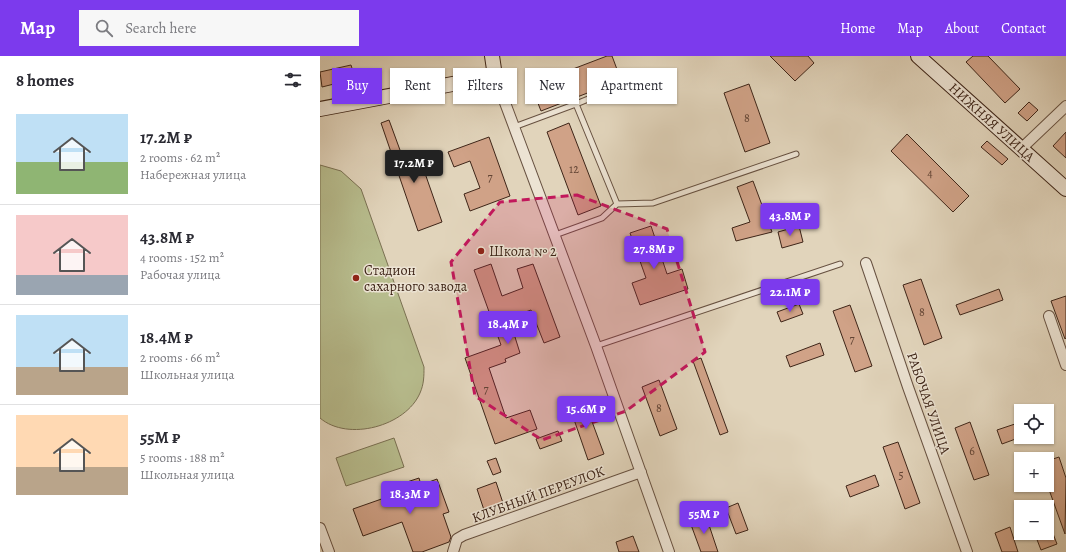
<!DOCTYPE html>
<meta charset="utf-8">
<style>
:root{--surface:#fff;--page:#f7f7f7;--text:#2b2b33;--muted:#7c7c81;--line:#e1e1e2;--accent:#7c3aed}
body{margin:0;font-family:Alegreya,serif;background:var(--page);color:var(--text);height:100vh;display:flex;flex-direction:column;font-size:15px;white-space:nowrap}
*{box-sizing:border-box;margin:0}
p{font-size:13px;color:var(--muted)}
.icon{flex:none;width:22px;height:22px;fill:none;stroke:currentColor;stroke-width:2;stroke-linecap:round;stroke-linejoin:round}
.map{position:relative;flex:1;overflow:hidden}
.panel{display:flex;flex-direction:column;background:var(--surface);width:320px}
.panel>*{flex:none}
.banner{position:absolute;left:12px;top:12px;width:380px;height:36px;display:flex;gap:8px}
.fabs{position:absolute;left:694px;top:348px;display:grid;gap:8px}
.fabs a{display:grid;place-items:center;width:40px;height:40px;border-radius:0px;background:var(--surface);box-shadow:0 1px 3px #0004;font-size:20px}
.price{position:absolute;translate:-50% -34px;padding:0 9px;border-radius:4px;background:var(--accent);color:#fff;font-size:13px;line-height:26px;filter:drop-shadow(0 1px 2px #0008)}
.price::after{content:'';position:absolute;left:50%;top:24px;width:12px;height:9px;margin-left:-6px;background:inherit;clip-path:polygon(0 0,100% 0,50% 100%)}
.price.active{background:#222;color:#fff}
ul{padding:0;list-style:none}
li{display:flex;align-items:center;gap:12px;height:100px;padding:0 16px}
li+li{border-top:1px solid var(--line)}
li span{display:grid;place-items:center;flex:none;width:112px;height:80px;border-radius:0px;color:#555}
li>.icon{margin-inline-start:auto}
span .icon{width:48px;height:48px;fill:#fffc;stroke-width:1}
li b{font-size:17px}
h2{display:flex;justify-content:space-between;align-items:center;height:48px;padding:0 16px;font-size:17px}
.chip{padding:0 14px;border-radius:0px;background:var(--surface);box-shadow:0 1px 3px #0004;font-size:14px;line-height:36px}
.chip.active{background:var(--accent);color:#fff}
header{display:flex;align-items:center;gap:24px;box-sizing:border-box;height:56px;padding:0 20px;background:var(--accent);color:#fff}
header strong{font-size:19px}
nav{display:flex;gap:22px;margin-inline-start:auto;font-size:14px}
.search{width:280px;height:36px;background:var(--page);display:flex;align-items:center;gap:10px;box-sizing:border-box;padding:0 14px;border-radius:0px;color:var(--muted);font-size:15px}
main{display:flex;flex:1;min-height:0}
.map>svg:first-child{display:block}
.park{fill:#b7bc8d;stroke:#7a7052}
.building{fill:#d0a287;stroke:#3e2518}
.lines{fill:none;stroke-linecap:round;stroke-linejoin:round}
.lane-casing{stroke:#675141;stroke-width:7}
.street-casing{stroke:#675141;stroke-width:12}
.secondary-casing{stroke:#3e2518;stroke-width:16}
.lane{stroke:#ece3d3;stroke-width:5}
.street{stroke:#ece3d3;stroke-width:10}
.secondary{stroke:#ece3d3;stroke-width:14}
.marked{fill:#c2185b;fill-opacity:0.2;stroke:#c2185b;stroke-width:3;stroke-dasharray:8 5;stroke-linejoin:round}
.poi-dot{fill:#8f2418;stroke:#ece3d3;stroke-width:1.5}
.labels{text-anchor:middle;stroke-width:3;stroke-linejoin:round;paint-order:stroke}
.number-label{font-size:12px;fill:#624434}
.street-label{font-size:14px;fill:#3e2518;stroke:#ece3d3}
.poi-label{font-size:14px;fill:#3e2518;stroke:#ece3d3;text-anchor:start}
</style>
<header>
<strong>Map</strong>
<div class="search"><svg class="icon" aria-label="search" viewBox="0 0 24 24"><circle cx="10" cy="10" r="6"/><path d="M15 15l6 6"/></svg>Search here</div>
<nav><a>Home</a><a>Map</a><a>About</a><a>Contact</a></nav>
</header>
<main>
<section class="panel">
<h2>8 homes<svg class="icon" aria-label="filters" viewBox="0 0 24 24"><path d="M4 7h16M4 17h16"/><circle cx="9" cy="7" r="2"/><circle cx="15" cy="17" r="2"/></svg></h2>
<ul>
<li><span style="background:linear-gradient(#bfe0f5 60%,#8fb573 0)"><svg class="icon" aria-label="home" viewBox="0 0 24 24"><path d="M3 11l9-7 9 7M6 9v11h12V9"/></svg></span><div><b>17.2M ₽</b><p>2 rooms · 62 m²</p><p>Набережная улица</p></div></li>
<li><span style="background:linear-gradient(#f6c9c9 75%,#9aa5b1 0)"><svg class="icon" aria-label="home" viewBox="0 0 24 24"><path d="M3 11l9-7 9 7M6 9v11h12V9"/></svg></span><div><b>43.8M ₽</b><p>4 rooms · 152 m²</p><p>Рабочая улица</p></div></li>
<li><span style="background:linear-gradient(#bfe0f5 65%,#b9a48a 0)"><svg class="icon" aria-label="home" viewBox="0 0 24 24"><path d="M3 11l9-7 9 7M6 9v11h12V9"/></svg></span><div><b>18.4M ₽</b><p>2 rooms · 66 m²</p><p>Школьная улица</p></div></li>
<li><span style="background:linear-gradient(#ffd9b3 65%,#b9a48a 0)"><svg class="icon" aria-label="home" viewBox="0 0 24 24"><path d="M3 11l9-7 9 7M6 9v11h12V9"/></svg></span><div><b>55M ₽</b><p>5 rooms · 188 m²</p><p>Школьная улица</p></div></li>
</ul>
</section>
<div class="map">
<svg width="746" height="496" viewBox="0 0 746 496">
<rect width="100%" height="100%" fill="#e1d4bb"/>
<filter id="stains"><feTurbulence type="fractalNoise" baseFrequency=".005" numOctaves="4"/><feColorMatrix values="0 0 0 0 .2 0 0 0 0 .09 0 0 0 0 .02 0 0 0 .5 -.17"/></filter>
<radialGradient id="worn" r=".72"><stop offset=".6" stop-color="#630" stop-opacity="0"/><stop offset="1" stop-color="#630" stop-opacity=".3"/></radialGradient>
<path class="park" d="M0,109L21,115L41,133L104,311C104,320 104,328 100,337C86,370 28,386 0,362Z
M74,382L84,411L26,430L16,402Z"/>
<path class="building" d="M287,0H292L301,24L221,55L211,29Z
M450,0H488L494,7L475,25Z
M653,0H668L700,33L685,47L646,6Z
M31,9L36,25L23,29L22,26L2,31L0,16Z
M429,28L450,87L425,96L404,37Z
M709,46L718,54L707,65L698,57Z
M69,64L84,105L99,100L122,166L98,175L61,67Z
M249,67L281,150L258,159L227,76Z
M746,76V102L733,90Z
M587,78L649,140L633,156L571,95Z
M169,81L190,140L150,155L144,138L160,132L150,105L134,111L128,96Z
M667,85L688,103L682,109L661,91Z
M433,125L452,176L416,185L412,172L430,166L417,131Z
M331,170L347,218L362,213L368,233L320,249L312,227L326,222L310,177Z
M479,170L483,186L462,192L458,176Z
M171,208L182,240L203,232L197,213L213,208L240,281L224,287L211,254L189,262L200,297L185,303L186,306L169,312L186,362L210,354L217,373L175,388L145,302L181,289L154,214Z
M601,223L622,282L604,289L583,229Z
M679,233L683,244L640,259L636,249Z
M746,240V282L745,283L731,245Z
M479,248L483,258L461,266L457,256Z
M530,249L552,310L535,316L513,255Z
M500,287L504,299L470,311L466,300Z
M381,302L408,376L400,379L373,305Z
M339,324L357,373L340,380L322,331Z
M264,344L284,398L268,404L249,349Z
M650,366L669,419L654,424L635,372Z
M701,366V381L682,388L677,374Z
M238,375L242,385L220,393L216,383Z
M578,386L600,447L585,453L563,391Z
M739,401L746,422L745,478L727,428V405Z
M176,402L181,416L173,419L167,405Z
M555,419L559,430L530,441L526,430Z
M99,422L101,429L117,423L129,456L123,458L131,481L129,486L102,496H93L82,466L43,480L33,453L90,433L87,426Z
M176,426L183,447L164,454L157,433Z
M418,447L428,474L416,478L406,452Z
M386,460L398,496H381L370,466Z
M690,471L698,496H682L675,477Z
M732,475L737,488L721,494L716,481Z
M313,480L319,496H299L296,486Z"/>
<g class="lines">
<g class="lane-casing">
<path id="lane" d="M256,48L310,26
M194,71L256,48L297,148L333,147L476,98
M235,179L282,162L297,148
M276,290L520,208"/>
</g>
<g class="street-casing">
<path id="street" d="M175,20L276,290L349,496
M702,92L746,50
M546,207L588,331L647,496
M729,260L746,309
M0,472L9,496
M133,496L137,483L144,479L321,416"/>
</g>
<g class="secondary-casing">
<path id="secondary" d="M598,0L746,133
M0,53L175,20L172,0"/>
</g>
<use href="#lane" class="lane"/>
<use href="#street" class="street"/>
<use href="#secondary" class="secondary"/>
</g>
<path class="marked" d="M257,139L347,173L385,296L306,355L222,384L155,340L131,206L180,146Z"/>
<g class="poi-dot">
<circle cx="161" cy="195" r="4"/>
<circle cx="36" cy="222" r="4"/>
</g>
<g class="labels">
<g class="number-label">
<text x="427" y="66">8</text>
<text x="254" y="117">12</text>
<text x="610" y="121">4</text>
<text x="170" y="125">7</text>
<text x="602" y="260">8</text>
<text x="532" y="287">7</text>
<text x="166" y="337">7</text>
<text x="339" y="356">8</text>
<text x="652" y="399">6</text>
<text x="581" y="423">5</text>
</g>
<g class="street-label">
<text transform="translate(672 66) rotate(42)" y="5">НИЖНЯЯ УЛИЦА</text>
<text transform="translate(609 347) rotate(71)" y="5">РАБОЧАЯ УЛИЦА</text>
<text transform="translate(218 438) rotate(-20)" y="5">КЛУБНЫЙ ПЕРЕУЛОК</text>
</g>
<g class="poi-label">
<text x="169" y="200">Школа № 2</text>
<text x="44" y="219">Стадион<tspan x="44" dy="16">сахарного завода</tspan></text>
</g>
</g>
<rect width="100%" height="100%" filter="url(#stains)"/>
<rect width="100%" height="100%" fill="url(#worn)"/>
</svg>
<div class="fabs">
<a><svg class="icon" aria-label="locate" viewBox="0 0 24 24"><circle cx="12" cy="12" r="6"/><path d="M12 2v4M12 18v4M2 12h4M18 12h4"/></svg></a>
<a>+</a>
<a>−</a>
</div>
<b class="price active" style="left:94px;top:128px">17.2M ₽</b>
<b class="price" style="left:470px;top:181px">43.8M ₽</b>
<b class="price" style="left:334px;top:214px">27.8M ₽</b>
<b class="price" style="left:470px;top:257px">22.1M ₽</b>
<b class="price" style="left:188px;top:289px">18.4M ₽</b>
<b class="price" style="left:266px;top:374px">15.6M ₽</b>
<b class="price" style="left:90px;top:459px">18.3M ₽</b>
<b class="price" style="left:384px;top:479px">55M ₽</b>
<div class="banner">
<a class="chip active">Buy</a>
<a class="chip">Rent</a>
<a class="chip">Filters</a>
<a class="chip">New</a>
<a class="chip">Apartment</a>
</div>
</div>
</main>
